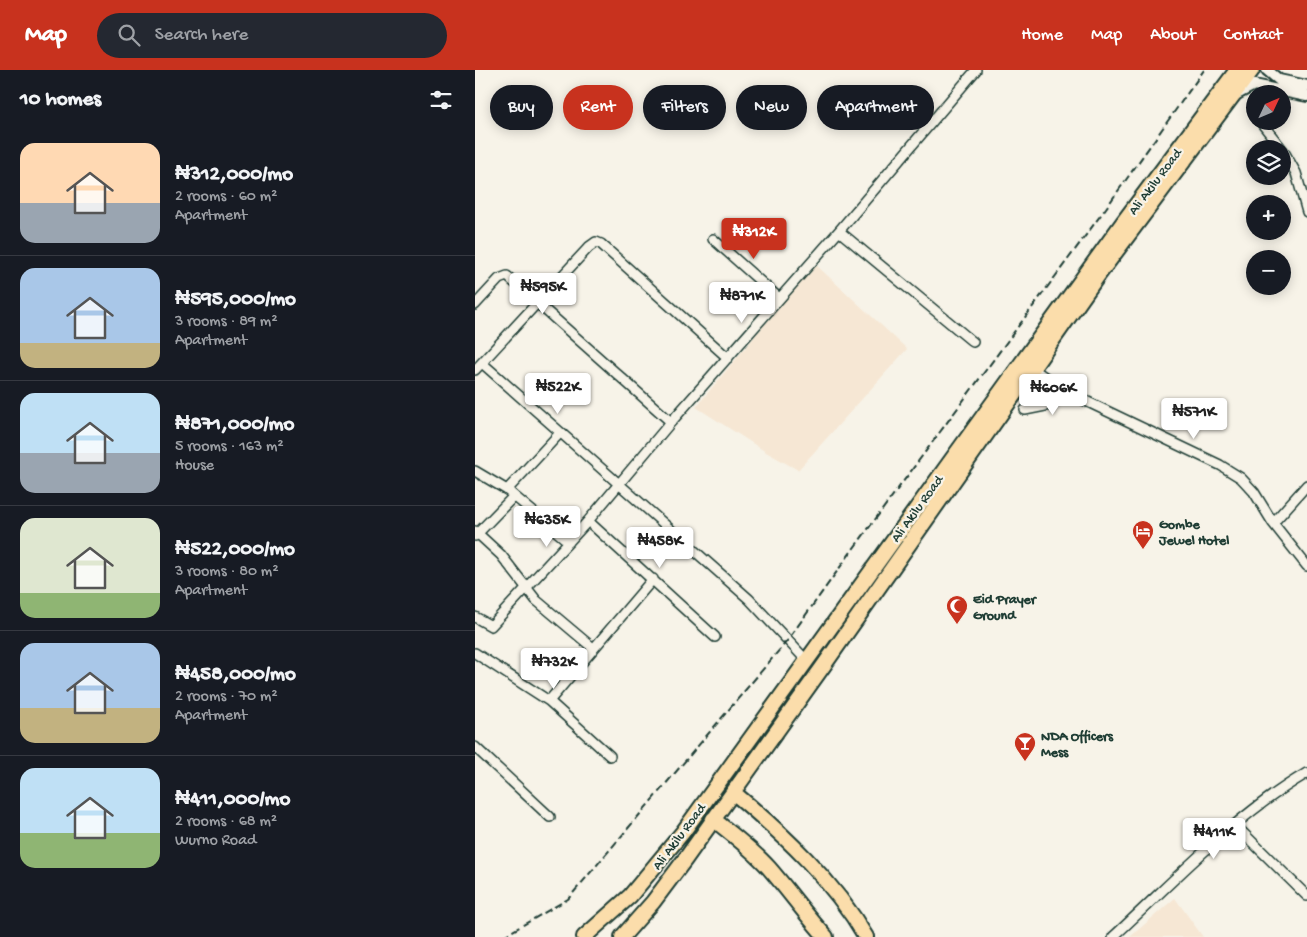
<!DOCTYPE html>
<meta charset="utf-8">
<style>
:root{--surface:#171b24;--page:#242831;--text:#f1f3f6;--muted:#9ea1a6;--line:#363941;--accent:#c8321e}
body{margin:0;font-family:"Gochi Hand",sans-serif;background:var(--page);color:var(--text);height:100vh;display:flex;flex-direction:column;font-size:19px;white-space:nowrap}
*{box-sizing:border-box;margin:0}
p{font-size:16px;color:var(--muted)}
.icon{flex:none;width:28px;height:28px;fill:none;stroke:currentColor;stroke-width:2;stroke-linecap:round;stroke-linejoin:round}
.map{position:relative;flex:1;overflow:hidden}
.details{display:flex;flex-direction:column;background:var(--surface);width:475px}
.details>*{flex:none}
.guide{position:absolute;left:15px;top:15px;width:475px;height:45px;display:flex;gap:10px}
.needle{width:32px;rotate:46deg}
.fabs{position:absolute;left:771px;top:15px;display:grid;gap:10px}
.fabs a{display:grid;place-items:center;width:45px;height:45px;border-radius:50%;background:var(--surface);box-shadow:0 2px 12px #0003;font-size:25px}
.price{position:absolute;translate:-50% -42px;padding:0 11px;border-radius:5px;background:#fff;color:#222;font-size:16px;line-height:32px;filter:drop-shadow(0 1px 2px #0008)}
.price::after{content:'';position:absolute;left:50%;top:30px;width:15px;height:11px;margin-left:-8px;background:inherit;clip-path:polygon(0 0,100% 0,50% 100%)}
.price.on{background:var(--accent);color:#fff}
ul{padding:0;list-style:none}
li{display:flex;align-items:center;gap:15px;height:125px;padding:0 20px}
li+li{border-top:1px solid var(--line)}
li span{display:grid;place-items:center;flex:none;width:140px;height:100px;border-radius:15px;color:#555}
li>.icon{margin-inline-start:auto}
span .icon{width:60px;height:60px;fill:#fffc;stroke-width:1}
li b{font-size:21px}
h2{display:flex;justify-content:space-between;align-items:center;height:60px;padding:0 20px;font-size:21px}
.chip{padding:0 18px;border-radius:22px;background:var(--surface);box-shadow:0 2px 12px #0003;font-size:18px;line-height:45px}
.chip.on{background:var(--accent);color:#fff}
header{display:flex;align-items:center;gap:30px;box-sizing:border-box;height:70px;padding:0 25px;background:var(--accent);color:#fff}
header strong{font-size:24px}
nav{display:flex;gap:28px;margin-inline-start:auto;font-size:18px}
.search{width:350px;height:45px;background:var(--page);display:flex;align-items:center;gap:12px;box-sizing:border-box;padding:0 18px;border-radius:28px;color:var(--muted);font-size:19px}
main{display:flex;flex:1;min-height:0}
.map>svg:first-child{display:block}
.built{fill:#f6e7d4}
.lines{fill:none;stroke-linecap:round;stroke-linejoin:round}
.minor-casing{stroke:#1f3d34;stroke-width:12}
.tertiary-casing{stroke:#1f3d34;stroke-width:14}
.primary-casing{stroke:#1f3d34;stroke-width:18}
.minor{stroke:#f7f3e8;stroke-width:9}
.tertiary{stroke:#f7f3e8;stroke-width:10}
.primary{stroke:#fbddab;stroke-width:14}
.rail{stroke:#1f3d34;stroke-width:2;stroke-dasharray:8 4;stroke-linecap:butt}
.labels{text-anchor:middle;stroke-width:4.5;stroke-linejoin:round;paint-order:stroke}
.street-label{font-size:14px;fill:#1f3d34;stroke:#f7f3e8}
.poi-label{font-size:14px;font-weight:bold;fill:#1f3d34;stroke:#f7f3e8;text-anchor:start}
</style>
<header>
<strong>Map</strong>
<div class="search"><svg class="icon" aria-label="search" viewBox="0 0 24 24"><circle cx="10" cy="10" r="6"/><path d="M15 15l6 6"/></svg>Search here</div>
<nav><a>Home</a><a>Map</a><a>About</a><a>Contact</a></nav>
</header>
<main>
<section class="details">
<h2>10 homes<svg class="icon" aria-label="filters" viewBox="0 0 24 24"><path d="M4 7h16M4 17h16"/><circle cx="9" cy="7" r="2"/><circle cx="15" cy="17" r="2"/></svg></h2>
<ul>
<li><span style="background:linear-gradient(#ffd9b3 60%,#9aa5b1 0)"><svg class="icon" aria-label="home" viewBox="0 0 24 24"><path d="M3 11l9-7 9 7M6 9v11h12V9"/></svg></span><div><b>₦312,000/mo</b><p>2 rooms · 60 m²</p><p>Apartment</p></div></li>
<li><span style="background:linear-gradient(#a9c7e8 75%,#c2b280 0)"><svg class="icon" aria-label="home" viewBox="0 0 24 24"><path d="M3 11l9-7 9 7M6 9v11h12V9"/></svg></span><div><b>₦595,000/mo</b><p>3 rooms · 89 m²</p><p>Apartment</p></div></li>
<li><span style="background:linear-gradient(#bfe0f5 60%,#9aa5b1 0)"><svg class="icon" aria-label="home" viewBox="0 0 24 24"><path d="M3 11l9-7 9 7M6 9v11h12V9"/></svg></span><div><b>₦871,000/mo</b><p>5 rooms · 163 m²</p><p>House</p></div></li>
<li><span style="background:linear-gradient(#dfe7d0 75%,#8fb573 0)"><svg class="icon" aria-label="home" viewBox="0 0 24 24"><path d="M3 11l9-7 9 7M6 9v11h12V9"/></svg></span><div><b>₦522,000/mo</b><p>3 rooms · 80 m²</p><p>Apartment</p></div></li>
<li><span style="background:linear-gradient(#a9c7e8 65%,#c2b280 0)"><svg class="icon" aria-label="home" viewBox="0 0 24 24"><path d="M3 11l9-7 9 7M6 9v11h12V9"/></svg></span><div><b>₦458,000/mo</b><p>2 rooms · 70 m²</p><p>Apartment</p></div></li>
<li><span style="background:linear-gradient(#bfe0f5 65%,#8fb573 0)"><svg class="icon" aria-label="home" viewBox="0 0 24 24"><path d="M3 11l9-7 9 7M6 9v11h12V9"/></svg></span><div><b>₦411,000/mo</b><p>2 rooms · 68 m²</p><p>Wurno Road</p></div></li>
</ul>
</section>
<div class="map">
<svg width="832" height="867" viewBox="0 0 832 867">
<rect width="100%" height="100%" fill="#f7f3e8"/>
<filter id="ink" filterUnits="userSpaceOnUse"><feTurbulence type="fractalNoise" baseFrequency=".02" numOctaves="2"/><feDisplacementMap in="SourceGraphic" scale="10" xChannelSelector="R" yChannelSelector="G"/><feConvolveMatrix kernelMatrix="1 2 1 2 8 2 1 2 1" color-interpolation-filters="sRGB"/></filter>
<g filter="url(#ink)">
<path class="built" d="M340,194L432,279L323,400L291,382L221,337Z
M700,828L728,867H655Z"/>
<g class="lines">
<g class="minor-casing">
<path id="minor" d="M780,44V45
M785,51L807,79
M808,80L821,103L832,142
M364,161L498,272
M238,169L304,228
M0,235L24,209L32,206L196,352
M7,293L274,529L331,590
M558,299L592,322L745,395L766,408L779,422L798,453L832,496
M0,300L114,177L121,172L126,174L253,288
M550,340L575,335L592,322
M0,401L32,420L94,472
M32,420L85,363
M113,451L240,567
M798,453L832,415
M0,461L26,485L61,530L118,578
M0,466L39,426
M0,547L16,556L113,451L196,352L364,161L501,0
M0,583L74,631L135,686
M74,631L178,509
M0,677L75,747
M760,755L832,826
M638,867C700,810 759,746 832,703"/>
</g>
<g class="tertiary-casing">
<path id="tertiary" d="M792,0L804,10L832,16
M760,25L779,15L832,26"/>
</g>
<g class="primary-casing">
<path id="primary" d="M258,722C308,764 358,810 391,867
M238,749C257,764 278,780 294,798C314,821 331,845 351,867
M109,867L155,826L208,762L649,151L762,0
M147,867L178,832L211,788L349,595L624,204L777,0"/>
</g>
<use href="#minor" class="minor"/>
<use href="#tertiary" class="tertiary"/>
<use href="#primary" class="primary"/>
<path class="rail" d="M27,867L93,829L312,571L376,482L631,138L729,0"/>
</g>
</g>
<defs>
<g id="hotel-pin" transform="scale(1.125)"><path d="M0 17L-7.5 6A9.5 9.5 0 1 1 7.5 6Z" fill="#c8321e" stroke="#f7f3e8"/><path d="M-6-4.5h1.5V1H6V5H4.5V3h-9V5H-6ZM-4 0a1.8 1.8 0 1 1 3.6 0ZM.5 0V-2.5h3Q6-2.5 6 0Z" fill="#fff"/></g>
<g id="mosque-pin" transform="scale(1.125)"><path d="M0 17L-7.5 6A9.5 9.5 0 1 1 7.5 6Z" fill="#c8321e" stroke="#f7f3e8"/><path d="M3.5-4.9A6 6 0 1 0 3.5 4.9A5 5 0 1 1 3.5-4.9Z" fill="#fff"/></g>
<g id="bar-pin" transform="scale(1.125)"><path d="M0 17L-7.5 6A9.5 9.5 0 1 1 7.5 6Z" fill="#c8321e" stroke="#f7f3e8"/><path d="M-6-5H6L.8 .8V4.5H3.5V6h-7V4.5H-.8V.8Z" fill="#fff"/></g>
</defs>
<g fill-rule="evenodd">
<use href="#hotel-pin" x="668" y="461"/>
<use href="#mosque-pin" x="482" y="536"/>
<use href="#bar-pin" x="550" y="673"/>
</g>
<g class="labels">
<g class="street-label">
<text transform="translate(679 111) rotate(-53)" y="5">Ali Akilu Road</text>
<text transform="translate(441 438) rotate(-54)" y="5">Ali Akilu Road</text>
<text transform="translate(203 766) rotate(-53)" y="5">Ali Akilu Road</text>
</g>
<g class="poi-label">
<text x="684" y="458">Gombe<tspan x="684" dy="16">Jewel Hotel</tspan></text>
<text x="498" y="533">Eid Prayer<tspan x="498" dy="16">Ground</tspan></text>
<text x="566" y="670">NDA Officers<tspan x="566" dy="16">Mess</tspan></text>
</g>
</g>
</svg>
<div class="fabs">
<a><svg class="needle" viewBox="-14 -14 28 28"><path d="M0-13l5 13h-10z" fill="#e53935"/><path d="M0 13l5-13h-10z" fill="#9ea1a6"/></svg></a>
<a><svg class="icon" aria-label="layers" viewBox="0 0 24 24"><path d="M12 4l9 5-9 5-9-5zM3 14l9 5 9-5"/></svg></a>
<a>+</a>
<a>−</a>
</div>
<b class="price on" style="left:279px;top:190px">₦312K</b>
<b class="price" style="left:68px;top:245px">₦595K</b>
<b class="price" style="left:267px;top:254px">₦871K</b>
<b class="price" style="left:83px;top:345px">₦522K</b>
<b class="price" style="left:578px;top:346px">₦606K</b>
<b class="price" style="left:719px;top:370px">₦571K</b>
<b class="price" style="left:72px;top:478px">₦635K</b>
<b class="price" style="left:185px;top:499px">₦458K</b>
<b class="price" style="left:79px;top:620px">₦732K</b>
<b class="price" style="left:739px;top:790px">₦411K</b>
<div class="guide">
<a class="chip">Buy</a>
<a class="chip on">Rent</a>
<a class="chip">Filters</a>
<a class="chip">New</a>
<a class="chip">Apartment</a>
</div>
</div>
</main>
